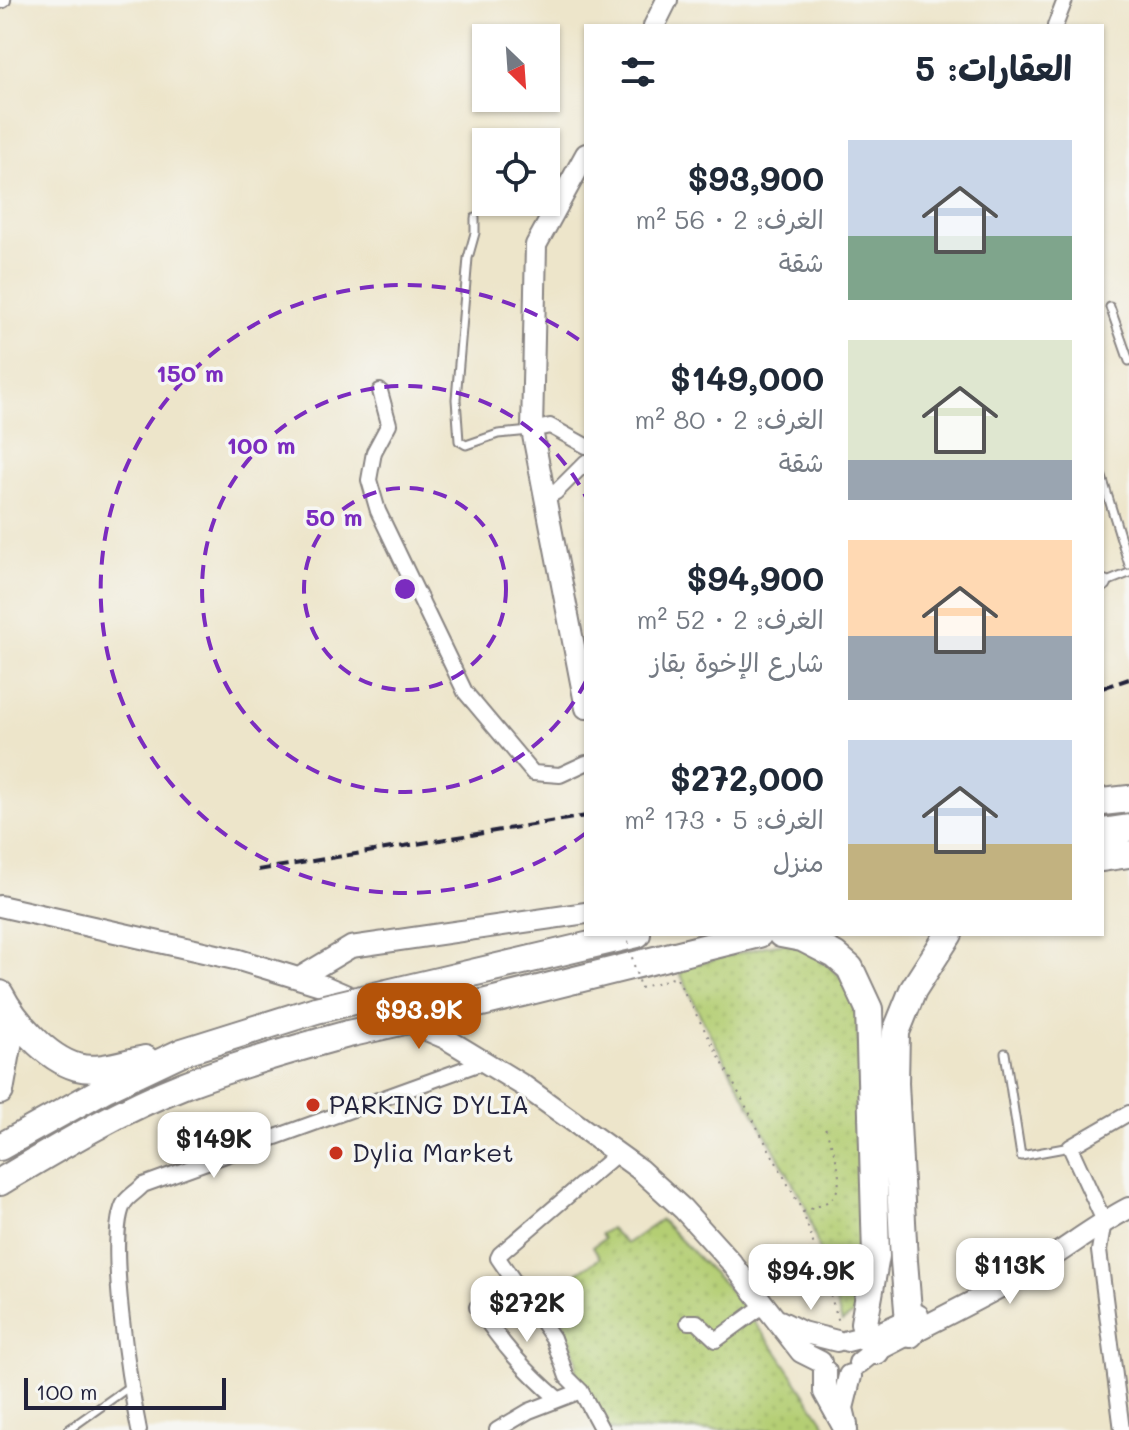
<!DOCTYPE html>
<html lang="ar">
<meta charset="utf-8">
<style>
:root{--surface:#fff;--page:#f6f6f7;--text:#1f2937;--muted:#747a83;--accent:#b45309}
body{margin:0;font-family:Mali,"Playpen Sans Arabic",sans-serif;background:var(--page);color:var(--text);direction:rtl;height:100vh;display:flex;flex-direction:column;font-size:30px;white-space:nowrap}
*{box-sizing:border-box;margin:0}
p{font-size:26px;color:var(--muted)}
.icon{flex:none;width:44px;height:44px;fill:none;stroke:currentColor;stroke-width:2;stroke-linecap:round;stroke-linejoin:round}
.map{position:relative;flex:1;overflow:hidden;direction:ltr}
.panel{position:absolute;left:584px;top:24px;width:520px;height:912px;display:flex;flex-direction:column;background:var(--surface);border-radius:0px;box-shadow:0 2px 6px #0004;direction:rtl}
.panel>*{flex:none}
.needle{width:52px;rotate:155deg}
.controls{position:absolute;left:472px;top:24px;display:grid;gap:16px}
.controls a{display:grid;place-items:center;width:88px;height:88px;border-radius:0px;background:var(--surface);box-shadow:0 2px 6px #0004;font-size:40px}
.scale{position:absolute;left:24px;bottom:20px;width:202px;box-sizing:border-box;padding-left:8px;border:4px solid #22223b;border-top:0;font-size:22px;line-height:28px;white-space:nowrap;color:#22223b;-webkit-text-stroke:6px #f6f6f2;paint-order:stroke}
.price{position:absolute;translate:-50% -68px;padding:0 18px;border-radius:16px;background:#fff;color:#222;font-size:26px;line-height:52px;filter:drop-shadow(0 2px 4px #0008)}
.price::after{content:'';position:absolute;left:50%;top:48px;width:24px;height:18px;margin-left:-12px;background:inherit;clip-path:polygon(0 0,100% 0,50% 100%)}
.price.selected{background:var(--accent);color:#fff}
ul{padding:0;list-style:none}
li{display:flex;align-items:center;gap:24px;height:200px;padding:0 32px}
li span{display:grid;place-items:center;flex:none;width:224px;height:160px;border-radius:0px;color:#555}
li>.icon{margin-inline-start:auto}
span .icon{width:96px;height:96px;fill:#fffc;stroke-width:1}
li b{font-size:34px}
h2{display:flex;justify-content:space-between;align-items:center;height:96px;padding:0 32px;font-size:34px}
.map>svg:first-child{display:block}
.grass{fill:url(#grass-dots);stroke:#6b7857;stroke-width:2}
.lines{fill:none;stroke-linecap:round;stroke-linejoin:round}
.lane-casing{stroke:#888482;stroke-width:11}
.street-casing{stroke:#888482;stroke-width:18}
.secondary-casing{stroke:#888482;stroke-width:24}
.primary-casing{stroke:#888482;stroke-width:26}
.highway-casing{stroke:#888482;stroke-width:30}
.path{stroke:#888482;stroke-width:2;stroke-dasharray:2 6;stroke-linecap:butt}
.lane{stroke:#fff;stroke-width:7}
.street{stroke:#fff;stroke-width:14}
.secondary{stroke:#fff;stroke-width:20}
.primary{stroke:#fff;stroke-width:22}
.highway{stroke:#fff;stroke-width:26}
.rail{stroke:#22223b;stroke-width:4;stroke-dasharray:12 6;stroke-linecap:butt}
.highway-bridge-casing{stroke:#888482;stroke-width:30;stroke-linecap:butt}
.path-bridge{stroke:#888482;stroke-width:2;stroke-dasharray:2 6;stroke-linecap:butt}
.highway-bridge{stroke:#fff;stroke-width:26}
.ring{fill:none;stroke:#7b2cbf;stroke-width:4;stroke-dasharray:14 10}
.poi-dot{fill:#c8321e;stroke:#f6f6f2;stroke-width:3}
.labels{text-anchor:middle;stroke-width:7;stroke-linejoin:round;paint-order:stroke}
.poi-label{font-size:26px;fill:#22223b;stroke:#f6f6f2;text-anchor:start}
.centre{fill:#7b2cbf;stroke:#f6f6f2;stroke-width:4}
.ring-label{font-size:24px;text-anchor:middle;font-weight:bold;fill:#7b2cbf;stroke:#f6f6f2;stroke-width:7;stroke-linejoin:round;paint-order:stroke}
</style>
<div class="map">
<svg width="1129" height="1430" viewBox="0 0 1129 1430">
<defs>
<pattern id="grass-dots" width="8" height="8" patternUnits="userSpaceOnUse" patternTransform="scale(2)"><rect width="8" height="8" fill="#b4ce73"/><path d="M2 2h.1M6 6h.1" fill="none" stroke="#9ab164" stroke-width="1.8" stroke-linecap="round"/></pattern>
</defs>
<rect width="100%" height="100%" fill="#f6f6f2"/>
<filter id="ink" filterUnits="userSpaceOnUse"><feTurbulence type="fractalNoise" baseFrequency=".0125" numOctaves="2"/><feDisplacementMap in="SourceGraphic" scale="16" xChannelSelector="R" yChannelSelector="G"/><feConvolveMatrix kernelMatrix="1 2 1 2 8 2 1 2 1" color-interpolation-filters="sRGB"/></filter>
<filter id="wash" filterUnits="userSpaceOnUse"><feTurbulence type="fractalNoise" baseFrequency=".006" numOctaves="4" result="noise"/><feDisplacementMap in="SourceGraphic" scale="32" xChannelSelector="R" yChannelSelector="G"/><feGaussianBlur stdDeviation="1.8" result="paint"/><feColorMatrix in="noise" values="0 0 0 0 0 0 0 0 0 0 0 0 0 0 0 0 0 1.4 0 .05"/><feComposite in="paint" operator="in"/></filter>
<g filter="url(#wash)">
<rect width="100%" height="100%" fill="#ede5ca"/>
<path class="grass" d="M786,943L813,951L856,992L868,1277L855,1313L842,1322L805,1205L703,1021L678,969L766,946Z
M661,1220L724,1284L775,1349L829,1430H607L575,1369L577,1360L555,1297L569,1287L566,1280L600,1258L593,1246L604,1239L601,1234L610,1228L626,1244Z"/>
</g>
<g filter="url(#ink)">
<g class="lines">
<g class="lane-casing">
<path id="lane" d="M475,218V233L468,258L456,399L459,441L466,445L498,434L530,431
M1110,307L1129,361
M1102,477L1129,565
M1104,583L1129,573
M1005,1053L1021,1156L1070,1147
M68,1430L130,1386"/>
</g>
<g class="street-casing">
<path id="street" d="M0,1L3,0
M1055,26L1065,0
M380,391L389,424L374,452L369,480L378,511L465,692L533,773L560,775L586,763
M532,430L550,426L586,446
M545,498L556,492L586,462
M1102,584L1104,583
M477,1307C502,1344 524,1370 558,1399
M688,1322H697L716,1340L764,1305
M139,1430C131,1391 104,1232 125,1202C129,1196 138,1191 143,1185L486,1061
M497,1430L529,1411L581,1391
M602,1430L581,1391L567,1377L553,1338L498,1258L500,1254L618,1153
M1122,1430L1099,1251L1104,1221L1070,1147L1129,1113"/>
</g>
<g class="secondary-casing">
<path id="secondary" d="M654,26L667,0
M586,154L536,245L532,430L586,708
M0,906L239,960L324,986L445,1038L524,1086L639,1169L683,1209L731,1262L801,1352L821,1362
M299,978L351,947L586,913
M780,1321L802,1332L837,1341
M847,1341L879,1333L918,1315
M859,1363L869,1355C920,1328 973,1303 1024,1274C1060,1254 1092,1227 1129,1208"/>
</g>
<g class="primary-casing">
<path id="primary" d="M825,1372V1392L846,1430
M846,1425L842,1408L850,1376"/>
</g>
<g class="highway-casing">
<path id="highway" d="M1102,802L1129,799
M1102,832L1129,828
M1102,858L1129,854
M781,934L802,938L835,955L850,968L869,1009L876,1256L864,1323L867,1337L876,1351
M387,993L637,934
M0,994C14,1021 46,1058 77,1067C98,1073 124,1063 145,1059
M462,1008L759,934
M0,1091L10,1035L5,1004
M0,1147L106,1088L182,1052L316,1010
M0,1182C59,1147 120,1110 184,1085C237,1065 293,1049 348,1034
M910,1334L904,1261L895,1083L896,1032L913,990L949,934"/>
</g>
<path class="path" d="M640,988L676,977L803,1212L840,1325
M803,1212C812,1208 825,1205 832,1198C849,1181 830,1143 824,1124"/>
<use href="#lane" class="lane"/>
<use href="#street" class="street"/>
<use href="#secondary" class="secondary"/>
<use href="#primary" class="primary"/>
<use href="#highway" class="highway"/>
<path class="rail" d="M1102,688L1129,679
M258,870L586,816"/>
<g class="highway-bridge-casing">
<path id="highway-bridge" d="M316,1010L387,993
M348,1034L462,1008"/>
</g>
<path class="path-bridge" d="M626,934L640,988"/>
<use href="#highway-bridge" class="highway-bridge"/>
</g>
</g>
<g class="ring">
<circle cx="405" cy="589" r="101"/>
<path d="M586 681A203 203 0 1 1 586 497"/>
<path d="M586 833A304 304 0 1 1 586 345"/>
</g>
<g class="poi-dot">
<circle cx="313" cy="1105" r="8"/>
<circle cx="336" cy="1153" r="8"/>
</g>
<g class="labels">
<g class="poi-label">
<text x="329" y="1114">PARKING DYLIA</text>
<text x="352" y="1162">Dylia Market</text>
</g>
</g>
<circle cx="405" cy="589" r="12" class="centre"/>
<g class="ring-label">
<text x="190" y="382">150 m</text>
<text x="261" y="454">100 m</text>
<text x="334" y="526">50 m</text>
</g>
</svg>
<div class="controls">
<a><svg class="needle" viewBox="-14 -14 28 28"><path d="M0-13l5 13h-10z" fill="#e53935"/><path d="M0 13l5-13h-10z" fill="#747a83"/></svg></a>
<a><svg class="icon" aria-label="locate" viewBox="0 0 24 24"><circle cx="12" cy="12" r="6"/><path d="M12 2v4M12 18v4M2 12h4M18 12h4"/></svg></a>
</div>
<div class="scale">100 m</div>
<b class="price selected" style="left:419px;top:1051px">$93.9K</b>
<b class="price" style="left:214px;top:1180px">$149K</b>
<b class="price" style="left:1010px;top:1306px">$113K</b>
<b class="price" style="left:811px;top:1312px">$94.9K</b>
<b class="price" style="left:527px;top:1344px">$272K</b>
<section class="panel">
<h2>العقارات: 5<svg class="icon" aria-label="filters" viewBox="0 0 24 24"><path d="M4 7h16M4 17h16"/><circle cx="9" cy="7" r="2"/><circle cx="15" cy="17" r="2"/></svg></h2>
<ul>
<li><span style="background:linear-gradient(#c9d6e8 60%,#7fa58c 0)"><svg class="icon" aria-label="home" viewBox="0 0 24 24"><path d="M3 11l9-7 9 7M6 9v11h12V9"/></svg></span><div><b>$93,900</b><p>الغرف: 2 · 56 m²</p><p>شقة</p></div></li>
<li><span style="background:linear-gradient(#dfe7d0 75%,#9aa5b1 0)"><svg class="icon" aria-label="home" viewBox="0 0 24 24"><path d="M3 11l9-7 9 7M6 9v11h12V9"/></svg></span><div><b>$149,000</b><p>الغرف: 2 · 80 m²</p><p>شقة</p></div></li>
<li><span style="background:linear-gradient(#ffd9b3 60%,#9aa5b1 0)"><svg class="icon" aria-label="home" viewBox="0 0 24 24"><path d="M3 11l9-7 9 7M6 9v11h12V9"/></svg></span><div><b>$94,900</b><p>الغرف: 2 · 52 m²</p><p>شارع الإخوة بقاز</p></div></li>
<li><span style="background:linear-gradient(#c9d6e8 65%,#c2b280 0)"><svg class="icon" aria-label="home" viewBox="0 0 24 24"><path d="M3 11l9-7 9 7M6 9v11h12V9"/></svg></span><div><b>$272,000</b><p>الغرف: 5 · 173 m²</p><p>منزل</p></div></li>
</ul>
</section>
</div>
